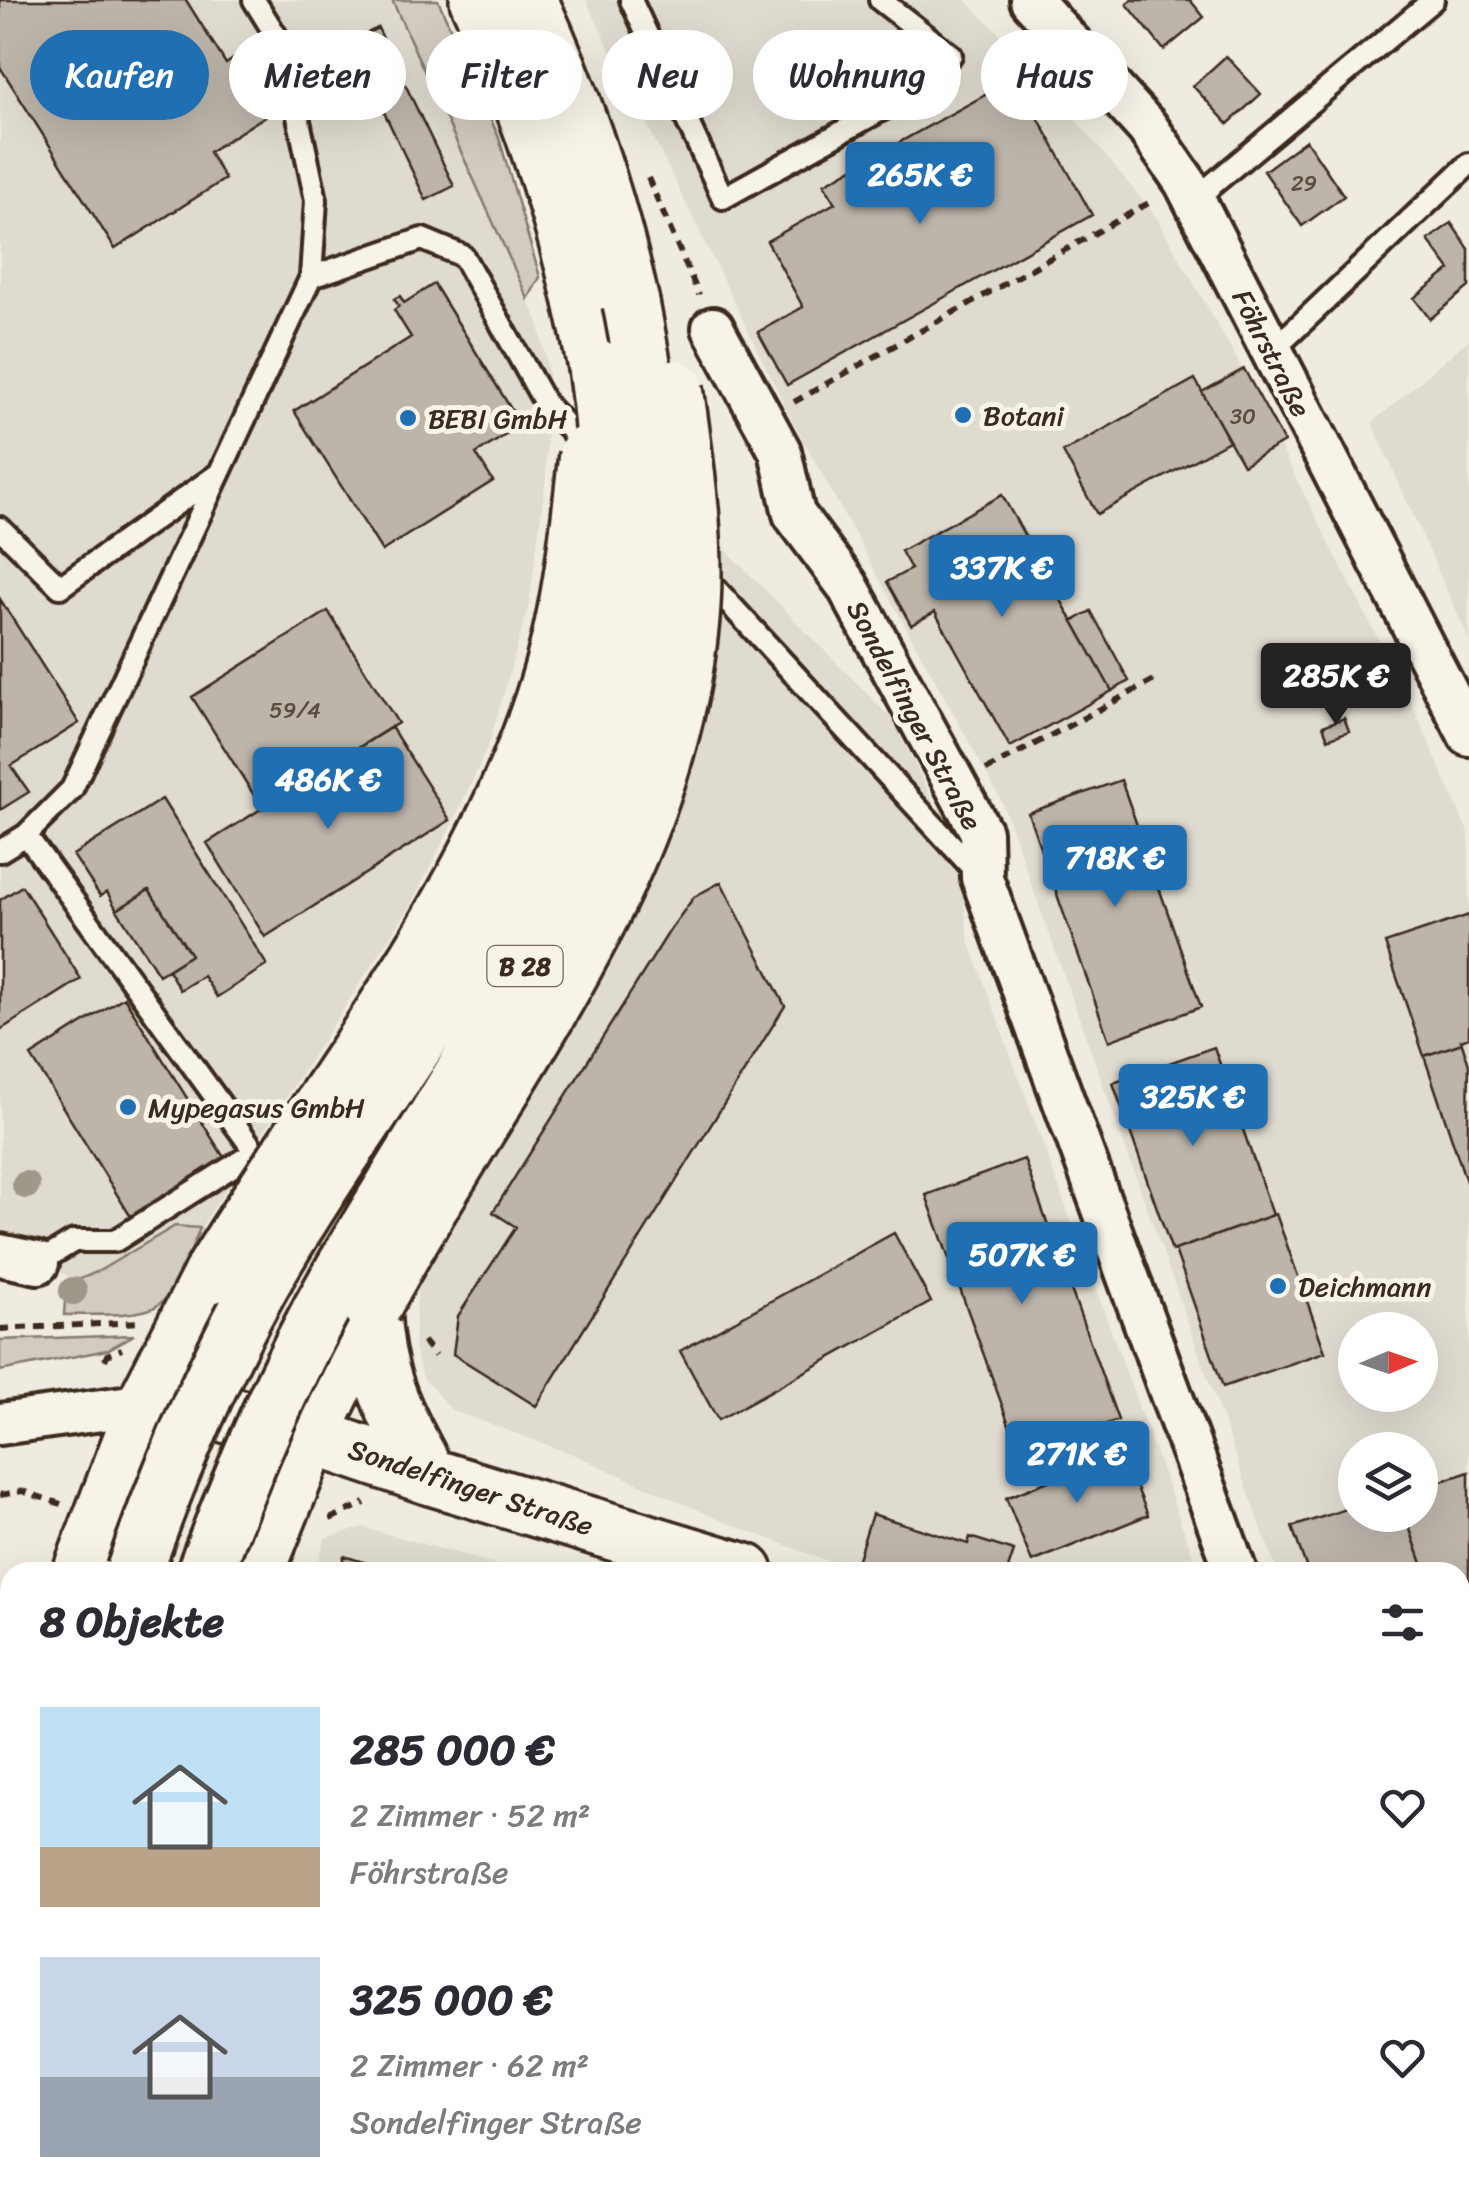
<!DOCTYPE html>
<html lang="de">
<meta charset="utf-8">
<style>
:root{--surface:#fff;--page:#f7f7f7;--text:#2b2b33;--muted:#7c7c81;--accent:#1f6fb2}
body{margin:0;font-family:Sriracha,sans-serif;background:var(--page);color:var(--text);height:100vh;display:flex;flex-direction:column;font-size:38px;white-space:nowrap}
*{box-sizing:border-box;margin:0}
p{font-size:32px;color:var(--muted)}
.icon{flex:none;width:55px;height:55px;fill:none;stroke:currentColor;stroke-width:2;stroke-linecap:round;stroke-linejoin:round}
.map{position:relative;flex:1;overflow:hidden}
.side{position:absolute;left:0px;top:1562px;width:1470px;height:642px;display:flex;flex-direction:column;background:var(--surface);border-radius:30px 30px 0 0;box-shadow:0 10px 40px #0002}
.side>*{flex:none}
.guide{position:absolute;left:30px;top:30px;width:1410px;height:90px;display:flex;gap:20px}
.needle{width:65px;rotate:88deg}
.tools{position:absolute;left:1338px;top:1312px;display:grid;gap:20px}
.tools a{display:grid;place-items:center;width:100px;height:100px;border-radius:50%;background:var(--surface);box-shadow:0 10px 40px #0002;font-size:50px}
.price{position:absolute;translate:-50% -85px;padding:0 22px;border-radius:10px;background:var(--accent);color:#fff;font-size:32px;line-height:65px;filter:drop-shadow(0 2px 5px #0008)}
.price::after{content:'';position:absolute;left:50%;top:60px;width:30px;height:22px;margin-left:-15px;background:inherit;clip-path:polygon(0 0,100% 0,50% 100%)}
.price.current{background:#222;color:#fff}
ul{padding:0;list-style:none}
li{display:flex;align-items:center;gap:30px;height:250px;padding:0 40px}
li span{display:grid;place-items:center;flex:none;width:280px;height:200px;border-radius:0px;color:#555}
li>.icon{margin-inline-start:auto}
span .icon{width:120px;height:120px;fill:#fffc;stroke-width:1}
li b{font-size:42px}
h2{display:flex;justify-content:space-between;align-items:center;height:120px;padding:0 40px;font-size:42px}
.tag{padding:0 35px;border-radius:45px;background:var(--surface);box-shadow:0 10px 40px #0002;font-size:35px;line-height:90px}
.tag.current{background:var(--accent);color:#fff}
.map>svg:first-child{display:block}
.built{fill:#e0dbd0;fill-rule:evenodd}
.green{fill:#d1cbc0;stroke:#867a6f;stroke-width:2.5}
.building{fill:#bdb5aa;stroke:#3b2a1e;stroke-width:2.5}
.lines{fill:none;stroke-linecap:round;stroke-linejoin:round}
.service-casing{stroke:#3b2a1e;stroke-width:28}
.minor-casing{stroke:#3b2a1e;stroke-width:48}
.secondary-casing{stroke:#3b2a1e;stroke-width:62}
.primary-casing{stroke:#3b2a1e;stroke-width:62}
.path{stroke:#3b2a1e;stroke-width:6;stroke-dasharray:10 8;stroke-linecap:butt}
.service{stroke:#f7f3e8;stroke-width:20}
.minor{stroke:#f7f3e8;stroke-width:40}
.secondary{stroke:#f7f3e8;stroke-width:55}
.primary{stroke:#f7f3e8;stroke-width:55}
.rail{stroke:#3b2a1e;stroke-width:8;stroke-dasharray:15 8;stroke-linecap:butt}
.secondary-bridge-casing{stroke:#3b2a1e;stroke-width:62;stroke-linecap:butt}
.primary-bridge-casing{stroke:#3b2a1e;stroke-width:62;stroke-linecap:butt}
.path-bridge{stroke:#3b2a1e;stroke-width:6;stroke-dasharray:10 8;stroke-linecap:butt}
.secondary-bridge{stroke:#f7f3e8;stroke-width:55}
.primary-bridge{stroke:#f7f3e8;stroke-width:55}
.tree{fill:#a0978b}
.poi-dot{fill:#1f6fb2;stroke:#f7f3e8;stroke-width:4}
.labels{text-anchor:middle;stroke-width:10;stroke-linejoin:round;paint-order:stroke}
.number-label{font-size:22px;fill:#5c4d41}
.shield{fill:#f7f3e8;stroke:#73665b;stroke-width:2.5}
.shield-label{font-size:25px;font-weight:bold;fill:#3b2a1e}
.street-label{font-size:28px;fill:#3b2a1e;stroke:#f7f3e8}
.poi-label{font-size:28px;fill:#3b2a1e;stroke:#f7f3e8;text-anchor:start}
</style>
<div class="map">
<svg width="1469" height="2203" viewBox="0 0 1469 2203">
<rect width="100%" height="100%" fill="#efebe0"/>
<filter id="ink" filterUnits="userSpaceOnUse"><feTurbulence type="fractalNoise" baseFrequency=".01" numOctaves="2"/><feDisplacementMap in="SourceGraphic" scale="20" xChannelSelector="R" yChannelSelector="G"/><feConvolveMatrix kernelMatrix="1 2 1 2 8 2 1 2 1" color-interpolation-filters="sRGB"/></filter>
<g filter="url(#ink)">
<path class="built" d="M0,0H392L538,321L548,370L546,478L529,605L489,744L453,823L409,908L184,1254L114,1301L0,1240Z
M586,0H966L1033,68L1155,215L1284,442L1279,445L1415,711L1469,834V1768L1460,1765V1572H1277L1002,802L791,418ZM1355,1330H1420V1395H1355ZM1355,1450H1420V1515H1355Z
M1469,339V640L1372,423Z
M720,544L894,721L957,851L969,941L1199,1572H857L727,1523L575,1455L451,1410L423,1378L414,1349L417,1291L621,943L674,814L709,695L718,628Z
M363,1527L522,1572H315L325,1538Z
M1460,1842L1469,1844V2203H1157L1130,2195H1460Z"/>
<path class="green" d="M392,0H438L499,138L540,277L528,299Z
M175,1226L200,1228C190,1251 179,1290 158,1305C140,1318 87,1314 64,1315L66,1285L99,1271Z
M134,1335L107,1350L0,1371V1340Z"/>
<path class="building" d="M0,0H186L226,64L243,52L278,108L209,152L225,179L115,249L0,67Z
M1132,0H1190L1204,17L1164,50L1127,4Z
M378,28L454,186L426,200L350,41Z
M1226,56L1261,94L1228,124L1193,86Z
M1016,78L1092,215L787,385L758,332L803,307L767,241L835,203L824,184Z
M1306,140L1344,196L1302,226L1264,171Z
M1451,223L1469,249V287L1430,319L1414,298L1450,270L1428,240Z
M434,284L521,425L476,454L493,481L382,551L294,411L411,337L394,310L399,306L394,299L400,296L404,303Z
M1244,369L1284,442L1243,465L1202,392Z
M1195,379L1229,441L1097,514L1063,452Z
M1002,495L1112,691L1010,747L935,612L911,625L887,582L911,569L901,551Z
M0,599L79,723L11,766L29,792L0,810Z
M328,611L398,723L262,808L192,697Z
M1091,611L1129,681L1112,691L1073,621Z
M1344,718L1349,731L1328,739L1323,726Z
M391,727L450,820L265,937L207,843Z
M1121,780L1201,1007L1109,1041L1028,813Z
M162,799L267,965L217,997L203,976L180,990L168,970L191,955L149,890L117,910L107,892L100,896L73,855Z
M721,882L785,1006L536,1406L453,1354L458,1316L516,1227L493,1212L670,930L694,897Z
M22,886L81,979L0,1030V900Z
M149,890L191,955L159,975L117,910Z
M1469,915V1037L1461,1040L1462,1043L1424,1056L1385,943Z
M124,997L225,1159L131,1217L31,1056Z
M1462,1043L1469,1065L1467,1184L1424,1056Z
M1214,1047L1273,1215L1172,1251L1113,1083Z
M1024,1159L1118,1420L1020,1455L926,1195Z
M1276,1214L1325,1352L1223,1387L1175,1250Z
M894,1233L931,1302L718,1420L680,1351Z
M1122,1451L1148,1515L1032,1562L1006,1498Z
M1469,1472V1703L1460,1676V1572H1425L1405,1515H1420V1488Z
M1355,1506V1515H1405L1425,1572H1325L1324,1569L1308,1572L1292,1527Z
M872,1514L968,1544L970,1537L1014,1551L1007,1572H878L856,1565Z
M344,1556L395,1572H339Z
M1469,1708V1752L1460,1755V1711Z"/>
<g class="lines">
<g class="service-casing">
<path id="service" d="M631,0L723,198L919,89L951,55L880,0
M1195,199L1433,0
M311,277L422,239L463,256L545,403L588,449
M1270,353L1469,164
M0,528L60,587L217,475
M702,574L980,876
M26,835L255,1152L115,1241H74L38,1263
M0,851L26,835L72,789L311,277L316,200L283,47L254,0
M1460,2006L1469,2009"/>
</g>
<g class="minor-casing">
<path id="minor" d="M1031,0L1147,127L1185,182L1469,735
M713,328L780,451L794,514L847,585L981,832L982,878L1236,1572
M0,1255L38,1263
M0,1424L145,1404
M0,1643L10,1653"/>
</g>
<g class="secondary-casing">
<path id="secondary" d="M372,1308C375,1380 395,1414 428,1476
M145,1404L205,1409L311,1436L428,1476L745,1572
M81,1572L145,1404L211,1275
M256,1572L311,1436L372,1308
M1460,1798L1469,1801
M0,1829L10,1792
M99,2203L101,2195"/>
</g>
<g class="primary-casing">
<path id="primary" d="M478,0C536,122 570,234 596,367
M529,0C574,97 608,198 631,303
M67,2195V2203"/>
</g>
<path class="path" d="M608,79L633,66
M648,178L699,295
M794,402L1154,200
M986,770L1156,679
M0,1329L139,1322
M423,1341L435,1356
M105,1360L107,1355L122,1349
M0,1495L22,1491L61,1504
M330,1519L365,1503"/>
<use href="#service" class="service"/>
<use href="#minor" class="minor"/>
<use href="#secondary" class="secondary"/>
<use href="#primary" class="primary"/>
<path class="rail" d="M0,2113L10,2119
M0,2180L10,2185
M34,2195L55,2203
M127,2195L139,2203"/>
<g class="secondary-bridge-casing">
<path id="secondary-bridge" d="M211,1275C324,1089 475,908 543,700C570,619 578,538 587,454
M372,1308C490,1086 663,888 690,629C699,549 686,467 675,388"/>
</g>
<g class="primary-bridge-casing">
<path id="primary-bridge" d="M134,1572C171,1466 216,1361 273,1263C329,1167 396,1078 455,984C582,780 631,607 596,367
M205,1572C243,1471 285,1371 339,1277C393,1183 454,1093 507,999C601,833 665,653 654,460C651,407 641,355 631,303
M0,2146L10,2058"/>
</g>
<path class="path-bridge" d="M132,2203L133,2195"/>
<use href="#secondary-bridge" class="secondary-bridge"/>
<use href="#primary-bridge" class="primary-bridge"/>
</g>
<g class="tree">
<circle cx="26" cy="1185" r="14"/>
<circle cx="73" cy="1291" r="14"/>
</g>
</g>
<g class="poi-dot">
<circle cx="963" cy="415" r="10"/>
<circle cx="408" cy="418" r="10"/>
<circle cx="128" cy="1107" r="10"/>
<circle cx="1278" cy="1286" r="10"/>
</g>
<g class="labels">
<g class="number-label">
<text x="1304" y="191">29</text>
<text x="1243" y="424">30</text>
<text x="295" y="718">59/4</text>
</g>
<rect class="shield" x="487.5" y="946" width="75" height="40" rx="8"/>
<g class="shield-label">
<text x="525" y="975">B 28</text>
</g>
<g class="street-label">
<text transform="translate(1272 353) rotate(63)" y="10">Föhrstraße</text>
<text transform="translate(915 715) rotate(62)" y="10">Sondelfinger Straße</text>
<text transform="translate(471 1487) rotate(18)" y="10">Sondelfinger Straße</text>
</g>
<g class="poi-label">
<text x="983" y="425">Botani</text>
<text x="428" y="428">BEBI GmbH</text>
<text x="148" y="1117">Mypegasus GmbH</text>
<text x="1298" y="1296">Deichmann</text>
</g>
</g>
</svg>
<div class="tools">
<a><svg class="needle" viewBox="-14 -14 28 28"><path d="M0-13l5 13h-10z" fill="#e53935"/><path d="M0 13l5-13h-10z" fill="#7c7c81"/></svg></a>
<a><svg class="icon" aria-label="layers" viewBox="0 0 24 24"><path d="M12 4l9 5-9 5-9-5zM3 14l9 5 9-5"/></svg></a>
</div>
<b class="price" style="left:920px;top:227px">265K €</b>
<b class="price" style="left:1002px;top:620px">337K €</b>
<b class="price current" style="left:1336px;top:728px">285K €</b>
<b class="price" style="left:328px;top:832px">486K €</b>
<b class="price" style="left:1115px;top:910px">718K €</b>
<b class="price" style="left:1193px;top:1149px">325K €</b>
<b class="price" style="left:1022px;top:1307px">507K €</b>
<b class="price" style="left:1077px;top:1506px">271K €</b>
<div class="guide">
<a class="tag current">Kaufen</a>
<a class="tag">Mieten</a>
<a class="tag">Filter</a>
<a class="tag">Neu</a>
<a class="tag">Wohnung</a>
<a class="tag">Haus</a>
</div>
<section class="side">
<h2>8 Objekte<svg class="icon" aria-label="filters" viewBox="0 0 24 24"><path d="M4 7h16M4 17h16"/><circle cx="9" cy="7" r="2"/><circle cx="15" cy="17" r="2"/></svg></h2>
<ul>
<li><span style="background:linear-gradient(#bfe0f5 70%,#b9a48a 0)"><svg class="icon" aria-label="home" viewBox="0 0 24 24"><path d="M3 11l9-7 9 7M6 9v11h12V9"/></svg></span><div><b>285 000 €</b><p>2 Zimmer · 52 m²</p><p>Föhrstraße</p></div><svg class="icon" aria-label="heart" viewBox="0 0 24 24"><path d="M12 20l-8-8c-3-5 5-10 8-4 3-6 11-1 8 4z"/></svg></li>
<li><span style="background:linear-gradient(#c9d6e8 60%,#9aa5b1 0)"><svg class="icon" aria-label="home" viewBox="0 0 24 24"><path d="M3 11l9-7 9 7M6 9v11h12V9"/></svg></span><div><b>325 000 €</b><p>2 Zimmer · 62 m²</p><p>Sondelfinger Straße</p></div><svg class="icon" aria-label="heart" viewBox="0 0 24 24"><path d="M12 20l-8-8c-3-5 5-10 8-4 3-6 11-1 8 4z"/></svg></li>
</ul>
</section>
</div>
